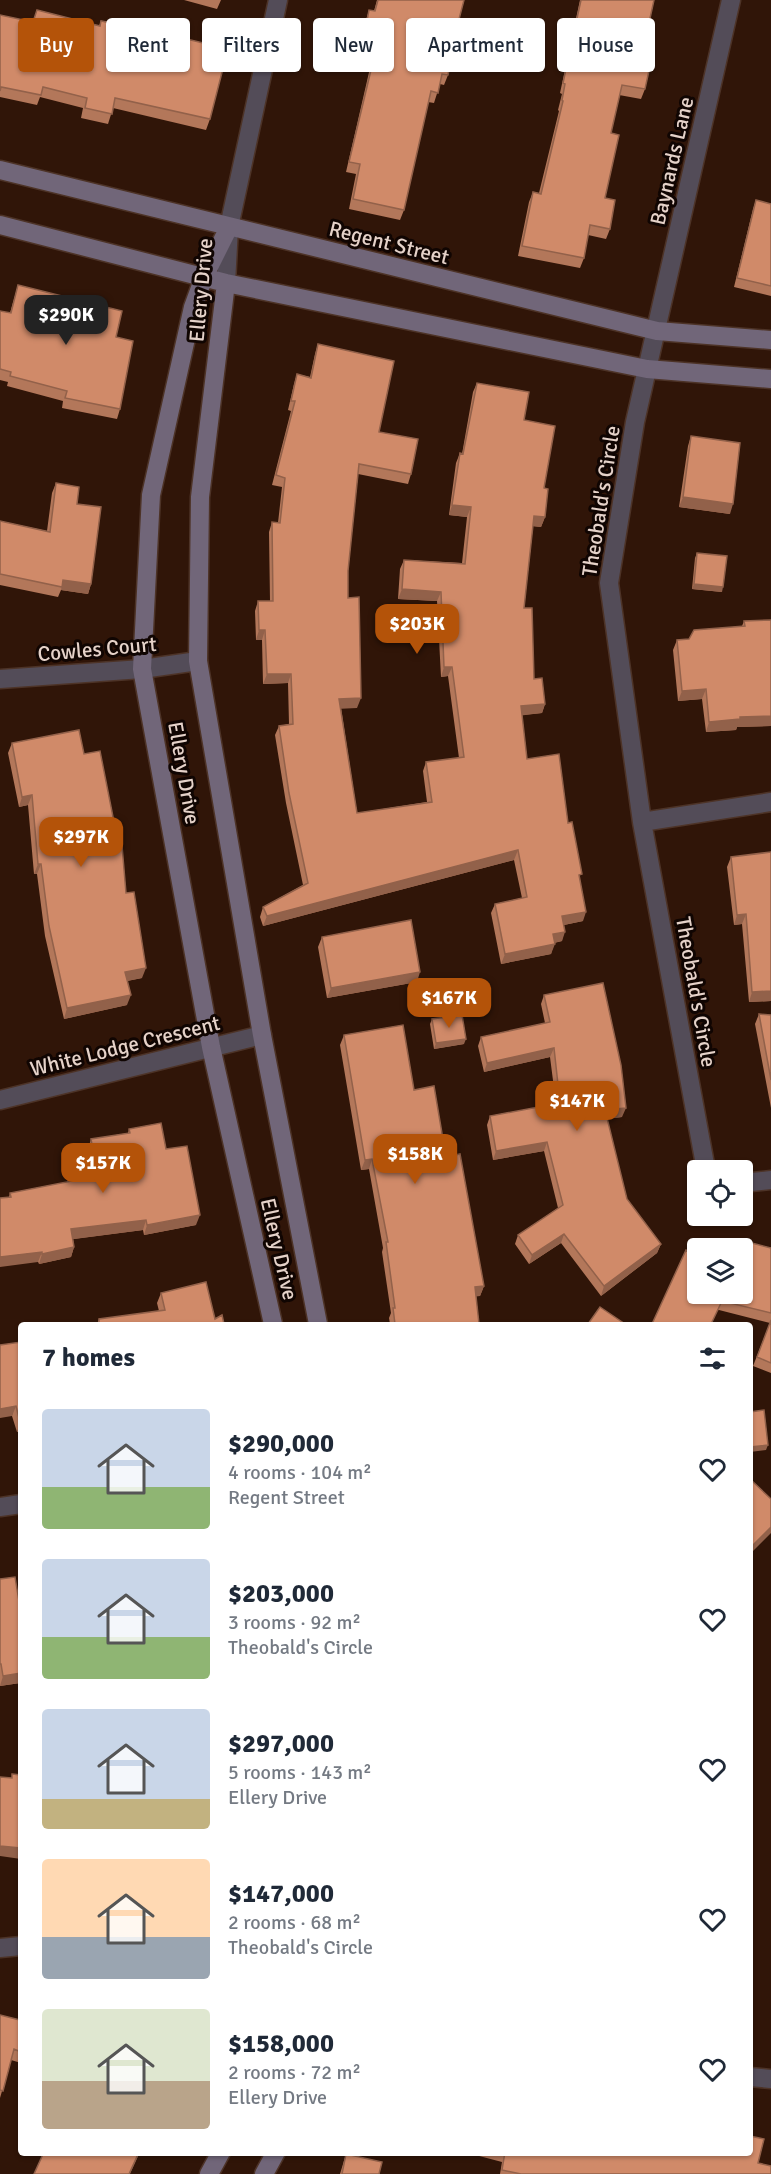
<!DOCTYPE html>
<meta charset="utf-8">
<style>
:root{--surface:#fff;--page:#f6f6f7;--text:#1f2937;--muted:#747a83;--accent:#b45309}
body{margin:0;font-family:Signika,sans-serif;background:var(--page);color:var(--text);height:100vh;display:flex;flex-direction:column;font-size:22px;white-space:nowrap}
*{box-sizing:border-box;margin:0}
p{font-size:20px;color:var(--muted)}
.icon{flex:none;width:33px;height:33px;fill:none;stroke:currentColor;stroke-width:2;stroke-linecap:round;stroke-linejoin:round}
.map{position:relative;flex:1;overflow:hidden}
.side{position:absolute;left:18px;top:1322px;width:735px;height:834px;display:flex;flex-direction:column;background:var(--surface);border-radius:6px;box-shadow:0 2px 4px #0004}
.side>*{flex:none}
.hud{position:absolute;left:18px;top:18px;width:735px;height:54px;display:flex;gap:12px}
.tools{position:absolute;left:687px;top:1160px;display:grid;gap:12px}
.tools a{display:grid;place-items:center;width:66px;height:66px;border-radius:6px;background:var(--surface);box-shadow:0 2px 4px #0004;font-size:30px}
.price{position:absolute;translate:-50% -51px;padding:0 14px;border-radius:12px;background:var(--accent);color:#fff;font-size:20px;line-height:39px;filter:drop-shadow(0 2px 3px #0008)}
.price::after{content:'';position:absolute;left:50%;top:36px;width:18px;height:14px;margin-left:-9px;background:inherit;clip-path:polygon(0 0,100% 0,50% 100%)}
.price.on{background:#222;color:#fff}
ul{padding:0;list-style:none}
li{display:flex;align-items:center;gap:18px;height:150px;padding:0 24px}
li span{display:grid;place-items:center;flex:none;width:168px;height:120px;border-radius:6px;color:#555}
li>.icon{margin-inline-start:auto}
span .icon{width:72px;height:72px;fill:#fffc;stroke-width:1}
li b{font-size:26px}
h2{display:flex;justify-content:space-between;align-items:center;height:72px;padding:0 24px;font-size:26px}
.tag{padding:0 21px;border-radius:6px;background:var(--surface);box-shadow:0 2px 4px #0004;font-size:21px;line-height:54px}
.tag.on{background:var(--accent);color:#fff}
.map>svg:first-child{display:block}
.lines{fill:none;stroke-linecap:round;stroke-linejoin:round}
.street-casing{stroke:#4d3327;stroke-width:21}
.secondary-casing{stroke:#4d3327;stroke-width:21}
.street{stroke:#534c58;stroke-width:18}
.secondary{stroke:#716679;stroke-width:18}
.wall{fill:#b3775a}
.shaded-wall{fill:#92614a}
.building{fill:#d08a69;stroke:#92614a;stroke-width:1.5}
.labels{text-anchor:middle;stroke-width:6;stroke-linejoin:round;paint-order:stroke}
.street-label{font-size:21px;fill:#e5d2c9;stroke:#100502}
</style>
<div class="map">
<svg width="771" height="2174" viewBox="0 0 771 2174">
<rect width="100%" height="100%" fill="#301508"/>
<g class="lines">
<g class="street-casing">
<path id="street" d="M226,283L229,227L278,0
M0,679L142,669L198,661
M642,822L771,802
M0,1100L262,1035
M706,1170L642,822L609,583L635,422L731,0
M742,1183L771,1180
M0,1507L21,1504
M0,1948L21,1946
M750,2077L771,2079"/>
</g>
<g class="secondary-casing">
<path id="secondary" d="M0,170L657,331L771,340
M0,225L226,283L647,369L771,379
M229,227L204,277L193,307L151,495L142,669L211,1047L273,1324
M226,283L200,497L198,661L262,1035L318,1324
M209,2174L221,2152
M264,2174L276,2152"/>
</g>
<use href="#street" class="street"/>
<use href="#secondary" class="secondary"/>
</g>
<path class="wall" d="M184,0H221L217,9Z
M377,0H464L451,50L448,75L444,85L440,84L434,103L428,102L404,210L400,220L349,209L356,174L346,172L373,55L359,52L366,20L369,10L374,11Z
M580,0H654L640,64L645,89L641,99L619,95L611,133L605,198L610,229L606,239L588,235L584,258L580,268L518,256L529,202L533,192L539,193L559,111L558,110L562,94L560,93Z
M37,10L99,26L101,21L210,119L206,130L113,108L108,124L81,118L83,108L40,97L37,105L0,97V15L33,22Z
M756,200L771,204V296L734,287L753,209Z
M18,285L116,337L120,409L117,419L62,408L63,401L7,386L8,382L0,380V311L10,313Z
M318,344L379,432L411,474L408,484L358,474L348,571V598L357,708H341L357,813L427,802L423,771L426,762L459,758L448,676L441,677L437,601L398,599L400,569L404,560L462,563L467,517L449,515L456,463L460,453L462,454L473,392L477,383L524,420L544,488L545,517L541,527L533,526L524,608L534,679L545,704L542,713L522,715L527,759L568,823L580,879L583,921L564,925L562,941L554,943L551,954L501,964L491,913L495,904L522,898L514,860L263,926L260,917L263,907L303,885L286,803L275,735L279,726L289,724L288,683L263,684L262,640H256L255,611L258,601H270L269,532L272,522L278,523L282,487L272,485L291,411L288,410L294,384L297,374L310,377L315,354Z
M691,436L730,514L679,507L688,446Z
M56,483L77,504L91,584L88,594L61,590L58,597L0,585V521L47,531L52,493Z
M697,553L722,592L692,589L695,558Z
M771,620V726L737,727L736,730L706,732L702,699L678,701L673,650L677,640L689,639L742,626L744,621Z
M12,743L84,754L126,893L142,978L127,981V1005L64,1019L45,936L37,874H34L28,805L19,807L8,753Z
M731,857L771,1001L749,1002L742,924L734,925L727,867Z
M322,937L417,982L327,998L318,947Z
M544,995L622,1117L607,1119L627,1199L661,1244L657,1253L601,1296L561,1243L529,1264L515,1244L518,1235L558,1208L544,1151L493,1160L487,1125L490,1116L556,1104L550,1057L484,1072L478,1046L481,1037L545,1023L541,1004Z
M759,1014L771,1015V1108L755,1024Z
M432,1019L464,1044L434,1049L430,1024Z
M344,1035L414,1090L446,1157L484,1286L480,1296H476L479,1324H390L389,1318L391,1313L382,1252L383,1248L369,1169L361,1170L340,1045Z
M129,1129L166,1149L196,1225L144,1235L143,1230L73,1239L74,1247L71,1257L39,1264L9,1197L10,1193L67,1182L71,1172L91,1169L88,1149L91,1139L128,1133Z
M748,1242L771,1248V1373L753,1366L770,1323L719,1310L652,1324L742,1293V1261Z
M161,1293L215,1319L224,1324H97L99,1319L159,1311L157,1303Z
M21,1342V1432H17L12,1416Z
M0,1579L21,1613V1686L20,1683L0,1686Z
M21,2013V2063L11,2060L0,2098V2015L19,2020Z
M464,2152H750L758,2163L771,2174H500L502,2162Z
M346,2154L379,2174H340Z"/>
<path class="shaded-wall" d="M683,497L733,504L730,514L679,507Z
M452,505L471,507L467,517L449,515Z
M534,516L545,517L541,527L531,526Z
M63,580L91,584L88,594L61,590Z
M694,584L723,587L722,592L692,589Z
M402,589L441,592L437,601L398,599Z
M259,630H265L262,640H256Z
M444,667H452L448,676L441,677Z
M267,674H291L288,683L263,684Z
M706,689L702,699L678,701L682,691Z
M361,698L357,708L336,709L339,699Z
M545,704L542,713L517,716L521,706Z
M771,716V726L737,727L736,730L706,732L709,722L740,717Z
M32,795L28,805L19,807L22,797Z
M518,850L514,860L263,926L267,916Z
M38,864H41L37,874H34Z
M586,912L583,921L559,926L562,916Z
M746,914L742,924L734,925L737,915Z
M565,932L562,941L549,944L553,934Z
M555,944L551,954L501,964L505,954Z
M146,968L142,978L122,982L125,972Z
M420,972L417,982L327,998L331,988Z
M771,991V1001L749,1002L752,992Z
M131,995L127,1005L64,1019L67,1008Z
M466,1039L464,1044L434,1049L436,1043Z
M554,1048L550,1057L484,1072L487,1063Z
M626,1108L622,1117L601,1119L605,1110Z
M547,1142L544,1151L493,1160L496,1151Z
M372,1159L369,1169L361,1170L365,1160Z
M200,1215L196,1225L144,1235L147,1225Z
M146,1220L143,1230L67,1240L71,1229Z
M564,1234L561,1243L529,1264L532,1255Z
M661,1244L657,1253L601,1296L604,1286Z
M74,1247L71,1257L39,1264L42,1254Z
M42,1252L38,1262L0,1267V1257Z
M484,1286L480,1296L472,1297L475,1287Z
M16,1406L12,1416L0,1418V1409Z
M20,1422L21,1432H17Z
M768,1445L766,1450L750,1452V1447Z
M771,1527V1533L750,1554V1548Z
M21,1673L20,1683L0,1686L3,1676Z
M0,1846L21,1848V1859L0,1856Z
M139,2152H140L130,2174H129Z"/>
<path class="building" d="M378,0H464L451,50H453L448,75L442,74L438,93L431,91L404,210L353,199L360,164L349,162L377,45L363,42L369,10L375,11Z
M581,0H654L640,64L650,66L645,89L622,85L611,133L619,135L605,198L615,200L610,229L590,225L584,258L522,246L533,192L541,194L563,101L562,100L565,84L563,83Z
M37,10L100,26L101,21L162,33L228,49L210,119L115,98L112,114L85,108L87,98L43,87L41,95L1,87L0,91V15L33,22Z
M756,200L771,204V286L737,278Z
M18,285L122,311L116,337L133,341L120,409L65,398L67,391L10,376L11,372L0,369V311L11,313Z
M318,344L394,361L379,432L418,439L411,474L359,464L348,571V598L359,597L361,698L339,699L357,813L432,802L426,762L464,757L452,667H444L441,592L402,589L404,560L465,564L471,507L452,505L460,453L463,454L477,383L529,392L524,420L555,426L544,488L548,489L545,517L534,516L524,608H532L534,679L542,678L545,704L521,706L527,759L559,754L568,823L572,822L582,874L579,875L586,912L562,916L565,932L553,934L555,944L505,954L495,904L527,897L518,850L267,916L263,907L308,883L289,793L279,726L293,724L291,674H267L265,630H259L258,601H273L272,522L280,523L285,478L276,475L295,401H291L297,374L311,378Z
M691,436L740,443L733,504L683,497Z
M56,483L79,487L77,504L101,507L91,584L63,580L62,587L0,574V521L50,532Z
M697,553L727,556L723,587L694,584Z
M771,620V716L740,717V719L709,722L706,689L682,691L677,640L689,639L694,630L745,626L744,621Z
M79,730L84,754L100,751L114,822H120L126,893L134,892L146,968L125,972L131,995L67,1008L49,926L41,864H38L32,795L22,797L12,743Z
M771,852V991L752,992L746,914L737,915L731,857Z
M411,920L420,972L331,988L322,937Z
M603,983L621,1065L626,1108L605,1110L627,1199L661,1244L604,1286L564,1234L532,1255L518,1235L563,1205L547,1142L496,1151L490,1116L560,1103L554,1048L487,1063L481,1037L550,1022L544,995Z
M759,1014L771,1015V1080Z
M462,1015L466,1039L436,1043L432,1019Z
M403,1025L414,1090L434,1086L446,1157L460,1154L484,1286L475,1287L479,1324H395L393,1308H395L386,1242H388L372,1159L365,1160L344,1035Z
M161,1123L166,1149L187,1146L200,1215L147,1225L146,1220L71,1229L74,1247L42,1254V1252L0,1257V1198L11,1197L10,1193L72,1181L71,1172L96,1168L91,1139L130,1133L129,1129Z
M748,1242L771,1248V1313L722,1301L711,1324H652L686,1250L698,1256V1293H742V1265Z
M206,1282L215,1319L222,1315L224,1324H99V1319L165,1310L161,1293Z
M600,1307L625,1324H588Z
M771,1320V1363L757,1357Z
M21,1342V1422H20L16,1406L0,1409V1345Z
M764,1410L768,1445L750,1447V1412Z
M750,1479L771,1499V1527L750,1548Z
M15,1577L21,1613V1673L3,1676L1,1664H0V1579Z
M12,1774L21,1775V1848L0,1846V1777L12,1778Z
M0,2015L20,2020L21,2015V2052L14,2049L3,2091L0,2090Z
M750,2136L764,2139L758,2163L771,2166V2174H521L502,2170L505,2152H750Z
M44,2152H139L129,2174H34Z
M346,2154L382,2162L379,2174H342Z"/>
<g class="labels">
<g class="street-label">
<text transform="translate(672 161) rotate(-77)" y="7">Baynards Lane</text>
<text transform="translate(389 243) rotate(14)" y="7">Regent Street</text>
<text transform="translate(201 290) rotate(-85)" y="7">Ellery Drive</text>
<text transform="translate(601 501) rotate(-81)" y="7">Theobald's Circle</text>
<text transform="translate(97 649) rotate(-5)" y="7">Cowles Court</text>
<text transform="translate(184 773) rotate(80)" y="7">Ellery Drive</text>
<text transform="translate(696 992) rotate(80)" y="7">Theobald's Circle</text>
<text transform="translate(125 1046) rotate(-14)" y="7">White Lodge Crescent</text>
<text transform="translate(279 1249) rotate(77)" y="7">Ellery Drive</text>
</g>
</g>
</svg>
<div class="tools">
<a><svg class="icon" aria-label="locate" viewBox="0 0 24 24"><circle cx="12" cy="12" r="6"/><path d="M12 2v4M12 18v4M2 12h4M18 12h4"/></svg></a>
<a><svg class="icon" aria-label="layers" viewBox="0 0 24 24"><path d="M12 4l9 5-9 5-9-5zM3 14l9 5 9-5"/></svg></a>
</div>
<b class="price on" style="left:66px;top:346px">$290K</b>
<b class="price" style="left:417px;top:655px">$203K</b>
<b class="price" style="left:81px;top:868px">$297K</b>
<b class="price" style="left:449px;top:1029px">$167K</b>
<b class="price" style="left:577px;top:1132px">$147K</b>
<b class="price" style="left:415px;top:1185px">$158K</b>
<b class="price" style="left:103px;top:1194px">$157K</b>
<div class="hud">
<a class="tag on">Buy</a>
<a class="tag">Rent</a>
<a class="tag">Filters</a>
<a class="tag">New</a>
<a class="tag">Apartment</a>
<a class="tag">House</a>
</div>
<section class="side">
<h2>7 homes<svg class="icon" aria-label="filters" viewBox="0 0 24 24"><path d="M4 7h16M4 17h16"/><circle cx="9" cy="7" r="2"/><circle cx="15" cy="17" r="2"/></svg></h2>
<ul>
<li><span style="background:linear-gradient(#c9d6e8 65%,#8fb573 0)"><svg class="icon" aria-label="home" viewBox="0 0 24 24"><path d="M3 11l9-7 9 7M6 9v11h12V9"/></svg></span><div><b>$290,000</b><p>4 rooms · 104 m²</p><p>Regent Street</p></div><svg class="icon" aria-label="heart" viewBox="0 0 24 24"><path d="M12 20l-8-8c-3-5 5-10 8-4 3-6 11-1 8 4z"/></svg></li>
<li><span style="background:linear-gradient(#c9d6e8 65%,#8fb573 0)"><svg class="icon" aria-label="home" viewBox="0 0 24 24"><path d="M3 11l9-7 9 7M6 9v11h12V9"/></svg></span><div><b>$203,000</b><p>3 rooms · 92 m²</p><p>Theobald's Circle</p></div><svg class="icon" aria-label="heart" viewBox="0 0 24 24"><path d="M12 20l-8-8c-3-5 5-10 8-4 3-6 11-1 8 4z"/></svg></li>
<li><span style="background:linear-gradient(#c9d6e8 75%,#c2b280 0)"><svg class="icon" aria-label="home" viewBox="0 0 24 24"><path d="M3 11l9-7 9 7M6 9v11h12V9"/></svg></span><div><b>$297,000</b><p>5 rooms · 143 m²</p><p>Ellery Drive</p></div><svg class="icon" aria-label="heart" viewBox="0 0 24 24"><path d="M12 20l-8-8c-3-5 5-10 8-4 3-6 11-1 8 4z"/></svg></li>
<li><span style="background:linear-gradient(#ffd9b3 65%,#9aa5b1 0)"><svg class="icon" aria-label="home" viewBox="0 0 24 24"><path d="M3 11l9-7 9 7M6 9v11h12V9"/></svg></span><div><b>$147,000</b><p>2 rooms · 68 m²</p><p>Theobald's Circle</p></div><svg class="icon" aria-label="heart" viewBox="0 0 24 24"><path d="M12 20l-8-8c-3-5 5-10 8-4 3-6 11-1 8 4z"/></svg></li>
<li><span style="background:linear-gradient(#dfe7d0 60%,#b9a48a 0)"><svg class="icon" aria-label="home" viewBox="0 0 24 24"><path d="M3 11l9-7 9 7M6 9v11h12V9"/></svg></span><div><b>$158,000</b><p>2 rooms · 72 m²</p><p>Ellery Drive</p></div><svg class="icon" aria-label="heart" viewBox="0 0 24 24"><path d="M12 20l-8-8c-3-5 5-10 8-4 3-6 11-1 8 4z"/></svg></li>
</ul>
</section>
</div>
